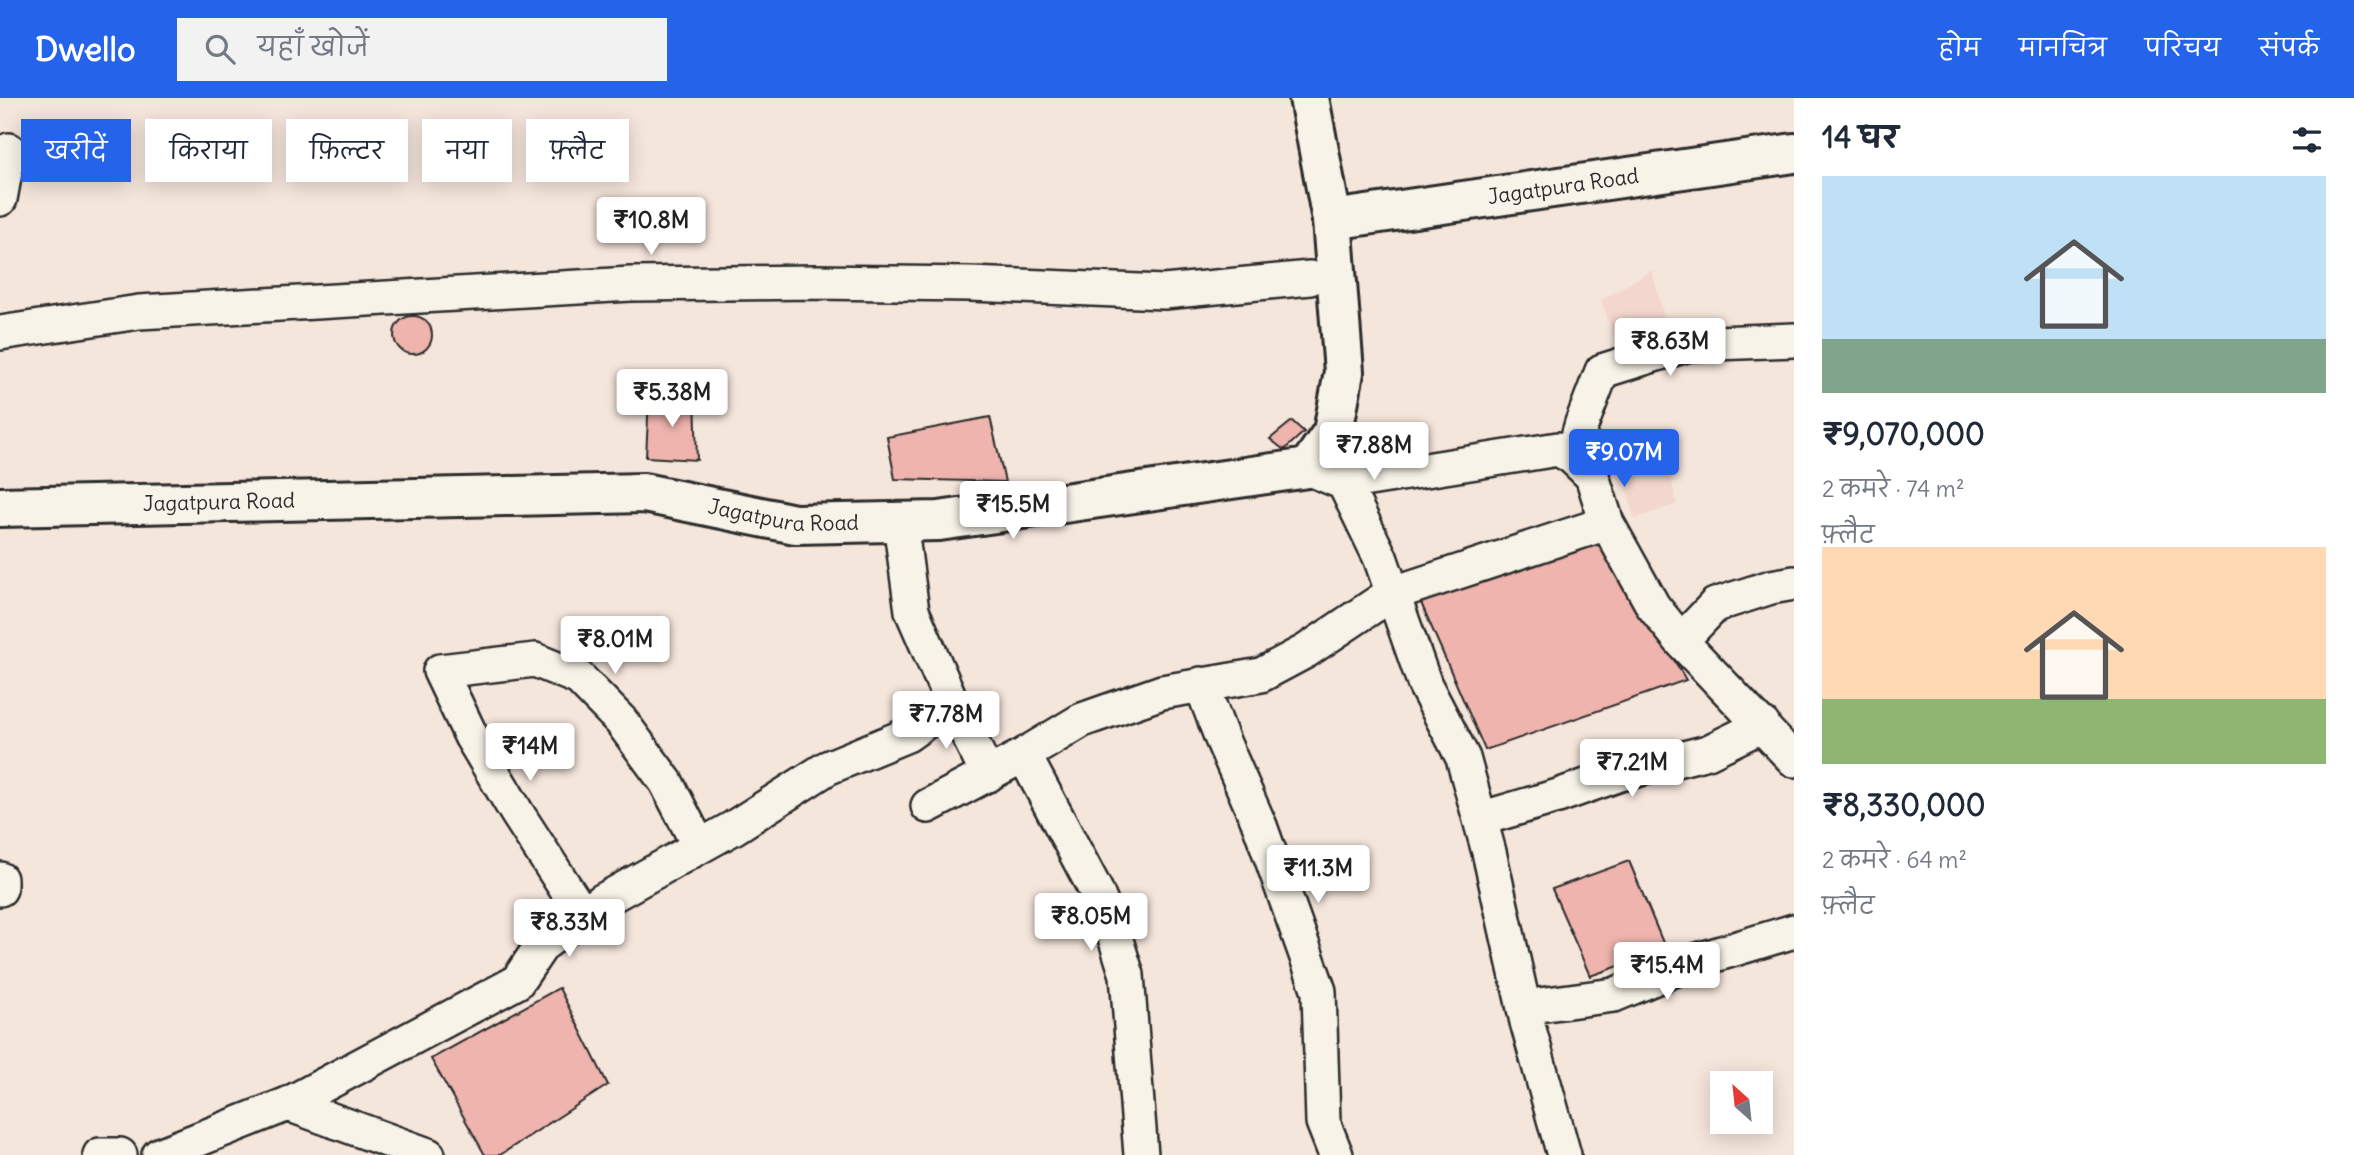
<!DOCTYPE html>
<html lang="hi">
<meta charset="utf-8">
<style>
:root{--surface:#fff;--page:#f2f2f3;--text:#1f2937;--muted:#747a83;--accent:#2563eb}
body{margin:0;font-family:Delius,"Playpen Sans Deva",sans-serif;background:var(--page);color:var(--text);height:100vh;display:flex;flex-direction:column;font-size:26px;white-space:nowrap}
*{box-sizing:border-box;margin:0}
p{font-size:23px;color:var(--muted)}
.icon{flex:none;width:38px;height:38px;fill:none;stroke:currentColor;stroke-width:2;stroke-linecap:round;stroke-linejoin:round}
.map{position:relative;flex:1;overflow:hidden}
.details{display:flex;flex-direction:column;background:var(--surface);width:560px}
.details>*{flex:none}
.guide{position:absolute;left:21px;top:21px;width:665px;height:63px;display:flex;gap:14px}
.needle{width:46px;rotate:333deg}
.controls{position:absolute;left:1710px;top:973px;display:grid;gap:14px}
.controls a{display:grid;place-items:center;width:63px;height:63px;border-radius:0px;background:var(--surface);box-shadow:0 4px 18px #0003;font-size:35px}
.price{position:absolute;translate:-50% -60px;padding:0 16px;border-radius:7px;background:#fff;color:#222;font-size:23px;line-height:46px;filter:drop-shadow(0 2px 4px #0008)}
.price::after{content:'';position:absolute;left:50%;top:42px;width:21px;height:16px;margin-left:-10px;background:inherit;clip-path:polygon(0 0,100% 0,50% 100%)}
.price.on{background:var(--accent);color:#fff}
ul{padding:0;list-style:none}
li{display:grid;align-content:center;gap:14px;height:371px;padding:0 28px}
li span{display:grid;place-items:center;height:217px;border-radius:0px;color:#555}
li>.icon{margin-inline-start:auto}
span .icon{width:126px;height:126px;fill:#fffc;stroke-width:1}
li b{font-size:30px}
h2{display:flex;justify-content:space-between;align-items:center;height:84px;padding:0 28px;font-size:30px}
.pill{padding:0 24px;border-radius:0px;background:var(--surface);box-shadow:0 4px 18px #0003;font-size:24px;line-height:63px}
.pill.on{background:var(--accent);color:#fff}
header{display:flex;align-items:center;gap:42px;box-sizing:border-box;height:98px;padding:0 35px;background:var(--accent);color:#fff}
header strong{font-size:33px}
nav{display:flex;gap:38px;margin-inline-start:auto;font-size:24px}
.search{width:490px;height:63px;background:var(--page);display:flex;align-items:center;gap:18px;box-sizing:border-box;padding:0 24px;border-radius:0px;color:var(--muted);font-size:26px}
main{display:flex;flex:1;min-height:0}
.map>svg:first-child{display:block}
.built{fill:#f3d7ce}
.building{fill:#efb4ad;stroke:#2b2b2b;stroke-width:2}
.lines{fill:none;stroke-linecap:round;stroke-linejoin:round}
.street-casing{stroke:#2b2b2b;stroke-width:38}
.secondary-casing{stroke:#2b2b2b;stroke-width:44}
.street{stroke:#f7f3e8;stroke-width:33}
.secondary{stroke:#f7f3e8;stroke-width:38}
.labels{text-anchor:middle;stroke-width:5;stroke-linejoin:round;paint-order:stroke}
.street-label{font-size:21px;fill:#2b2b2b;stroke:#f7f3e8}
</style>
<header>
<strong>Dwello</strong>
<div class="search"><svg class="icon" aria-label="search" viewBox="0 0 24 24"><circle cx="10" cy="10" r="6"/><path d="M15 15l6 6"/></svg>यहाँ खोजें</div>
<nav><a>होम</a><a>मानचित्र</a><a>परिचय</a><a>संपर्क</a></nav>
</header>
<main>
<div class="map">
<svg width="1794" height="1057" viewBox="0 0 1794 1057">
<rect width="100%" height="100%" fill="#f5e6dc"/>
<filter id="ink" filterUnits="userSpaceOnUse"><feTurbulence type="fractalNoise" baseFrequency=".0143" numOctaves="2"/><feDisplacementMap in="SourceGraphic" scale="14" xChannelSelector="R" yChannelSelector="G"/><feConvolveMatrix kernelMatrix="1 2 1 2 8 2 1 2 1" color-interpolation-filters="sRGB"/></filter>
<g filter="url(#ink)">
<path class="built" d="M1652,172L1666,226L1616,245L1601,202Z
M1659,330L1677,406L1635,421L1613,343Z"/>
<path class="building" d="M394 237a19 19 0 1 1 38 0a19 19 0 1 1-38 0Z
M695,299L697,362L646,359L649,300Z
M990,319L1005,384L895,381L887,339Z
M1292,323L1304,334L1284,352L1270,341Z
M1599,437L1686,582L1485,652L1418,498Z
M1629,763L1666,852L1590,878L1552,791Z
M559,890L608,987L500,1057H485L431,961Z"/>
<g class="lines">
<g class="street-casing">
<path id="street" d="M0,101L9,52
M0,235L139,214L631,186L815,184L970,186L1164,194L1310,180
M1572,359L1582,325L1602,273L1689,246L1794,242
M1308,370L1344,385L1380,459L1425,587L1463,660L1489,754L1527,924L1564,1057
M1344,385L1558,351L1572,359L1592,378L1607,425L1653,508L1681,543L1794,662
M900,424L912,513L952,605L988,677
M1681,543L1715,507L1771,489L1794,485
M1201,586L1222,641L1260,728L1319,893L1323,1024L1336,1057
M1024,657L1096,793L1114,836L1127,877L1141,1057
M928,708L1024,657L1082,622L1162,594L1261,577L1306,553L1391,496L1607,425
M1480,721L1558,698L1620,676L1708,654L1763,627
M0,781V791
M583,817L517,715L471,638L440,573L535,562L579,580L621,623L666,684L699,748
M1524,909L1614,897L1695,863L1794,833
M288,1006L428,1057
M100,1057H120
M159,1057L288,1006L517,884L542,847L602,803L733,730L827,670L907,637L952,605"/>
</g>
<g class="secondary-casing">
<g id="secondary">
<path d="M1309,0L1332,122"/>
<path id="s1" d="M0,409L644,395L795,426L939,423L1308,370L1333,334L1344,274L1332,122L1794,55"/>
</g>
</g>
<use href="#street" class="street"/>
<use href="#secondary" class="secondary"/>
</g>
</g>
<g class="labels">
<g class="street-label">
<text dy="7" stroke="none"><textPath href="#s1" startOffset="1806">Jagatpura Road</textPath></text>
<text dy="7" stroke="none"><textPath href="#s1" startOffset="219">Jagatpura Road</textPath></text>
<text dy="7" stroke="none"><textPath href="#s1" startOffset="786">Jagatpura Road</textPath></text>
</g>
</g>
</svg>
<div class="controls">
<a><svg class="needle" viewBox="-14 -14 28 28"><path d="M0-13l5 13h-10z" fill="#e53935"/><path d="M0 13l5-13h-10z" fill="#747a83"/></svg></a>
</div>
<b class="price" style="left:651px;top:159px">₹10.8M</b>
<b class="price" style="left:1670px;top:280px">₹8.63M</b>
<b class="price" style="left:672px;top:331px">₹5.38M</b>
<b class="price" style="left:1374px;top:384px">₹7.88M</b>
<b class="price on" style="left:1624px;top:391px">₹9.07M</b>
<b class="price" style="left:1013px;top:443px">₹15.5M</b>
<b class="price" style="left:615px;top:578px">₹8.01M</b>
<b class="price" style="left:946px;top:653px">₹7.78M</b>
<b class="price" style="left:530px;top:685px">₹14M</b>
<b class="price" style="left:1632px;top:701px">₹7.21M</b>
<b class="price" style="left:1318px;top:807px">₹11.3M</b>
<b class="price" style="left:1091px;top:855px">₹8.05M</b>
<b class="price" style="left:569px;top:861px">₹8.33M</b>
<b class="price" style="left:1667px;top:904px">₹15.4M</b>
<div class="guide">
<a class="pill on">खरीदें</a>
<a class="pill">किराया</a>
<a class="pill">फ़िल्टर</a>
<a class="pill">नया</a>
<a class="pill">फ़्लैट</a>
</div>
</div>
<section class="details">
<h2>14 घर<svg class="icon" aria-label="filters" viewBox="0 0 24 24"><path d="M4 7h16M4 17h16"/><circle cx="9" cy="7" r="2"/><circle cx="15" cy="17" r="2"/></svg></h2>
<ul>
<li><span style="background:linear-gradient(#bfe0f5 75%,#7fa58c 0)"><svg class="icon" aria-label="home" viewBox="0 0 24 24"><path d="M3 11l9-7 9 7M6 9v11h12V9"/></svg></span><div><b>₹9,070,000</b><p>2 कमरे · 74 m²</p><p>फ़्लैट</p></div></li>
<li><span style="background:linear-gradient(#ffd9b3 70%,#8fb573 0)"><svg class="icon" aria-label="home" viewBox="0 0 24 24"><path d="M3 11l9-7 9 7M6 9v11h12V9"/></svg></span><div><b>₹8,330,000</b><p>2 कमरे · 64 m²</p><p>फ़्लैट</p></div></li>
</ul>
</section>
</main>
